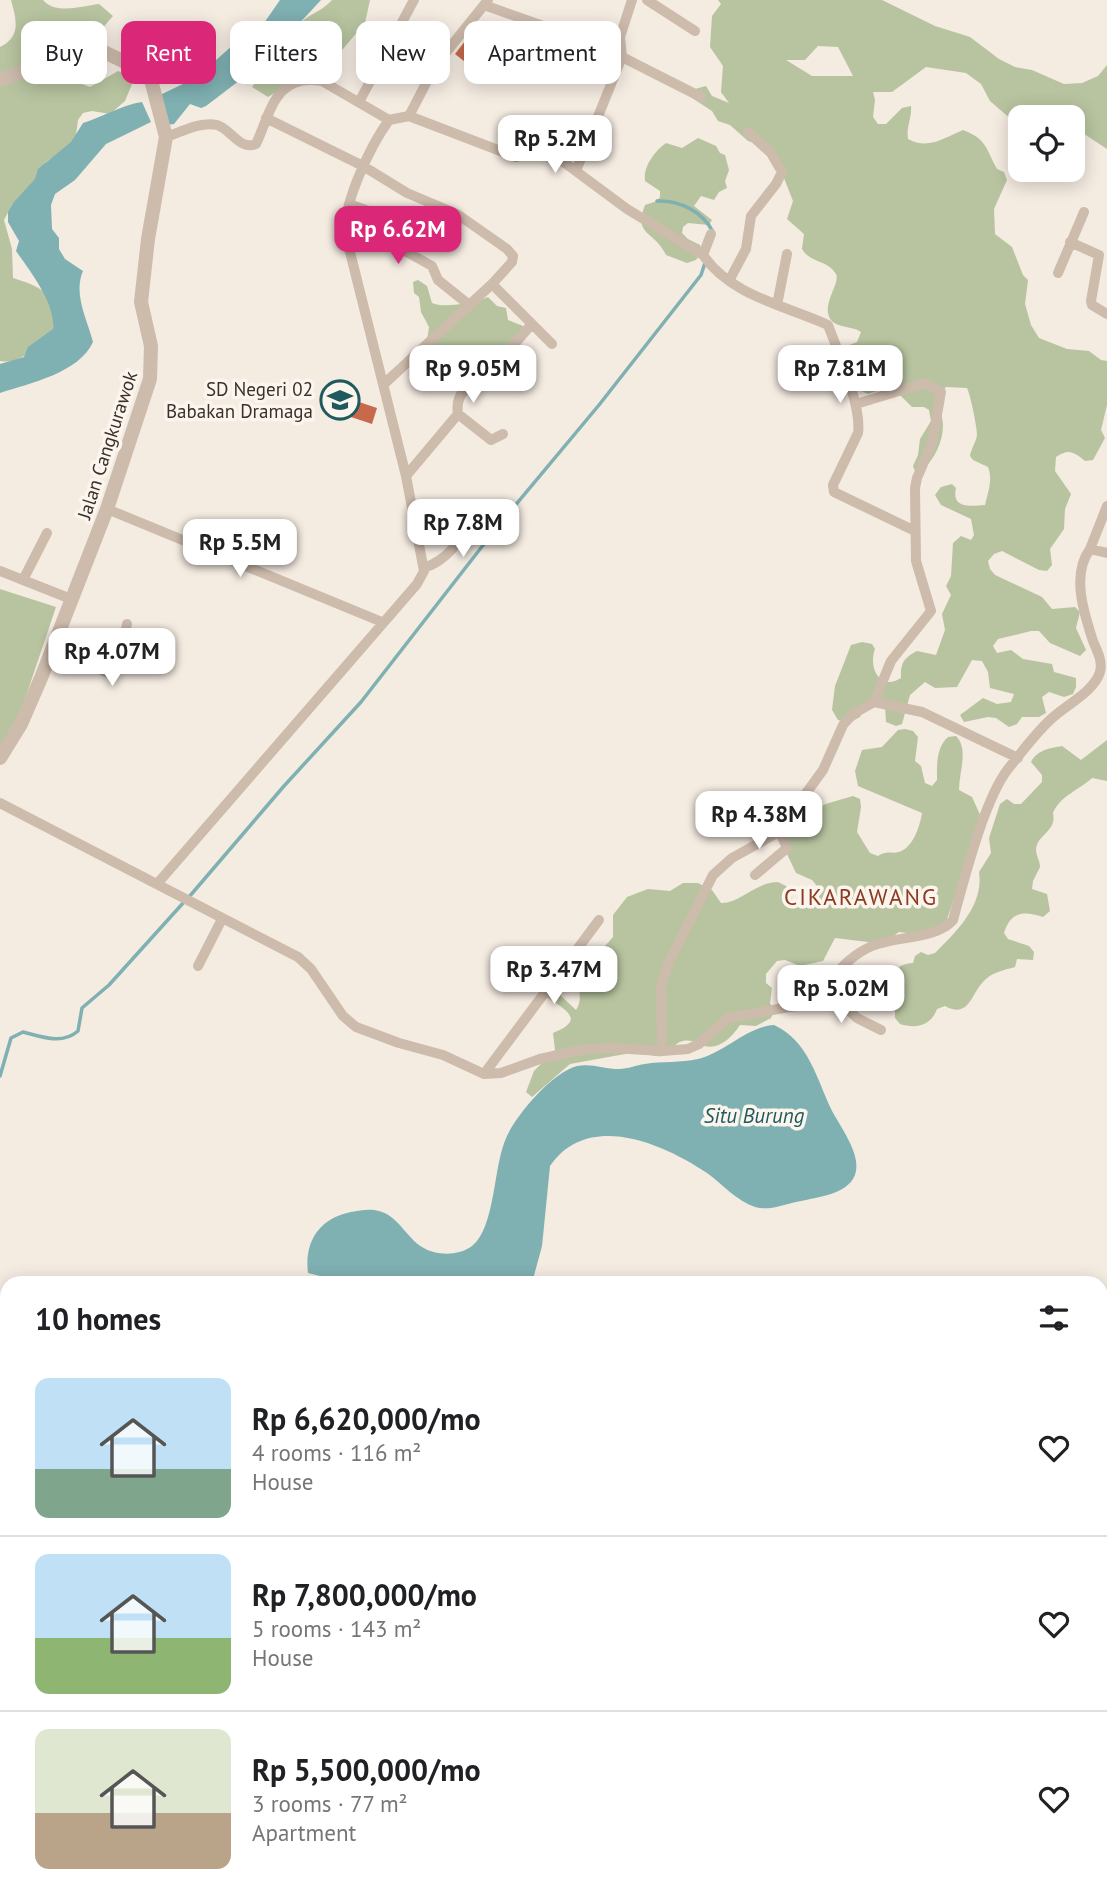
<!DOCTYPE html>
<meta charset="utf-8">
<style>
:root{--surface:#fff;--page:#f6f6f6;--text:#202124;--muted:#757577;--line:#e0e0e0;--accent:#db2777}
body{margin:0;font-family:"PT Sans",sans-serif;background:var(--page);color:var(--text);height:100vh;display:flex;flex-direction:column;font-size:26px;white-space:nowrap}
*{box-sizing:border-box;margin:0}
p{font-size:23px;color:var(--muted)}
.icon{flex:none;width:38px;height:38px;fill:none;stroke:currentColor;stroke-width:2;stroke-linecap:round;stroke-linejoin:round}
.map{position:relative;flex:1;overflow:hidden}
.panel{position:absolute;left:0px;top:1276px;width:1108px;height:625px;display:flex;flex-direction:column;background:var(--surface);border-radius:21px 21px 0 0;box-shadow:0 4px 18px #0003}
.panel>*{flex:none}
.banner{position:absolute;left:21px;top:21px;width:700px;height:63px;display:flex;gap:14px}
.controls{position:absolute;left:1008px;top:105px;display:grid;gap:14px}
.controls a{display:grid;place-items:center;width:77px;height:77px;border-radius:14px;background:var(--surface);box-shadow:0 4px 18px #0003;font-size:35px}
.price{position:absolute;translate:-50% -60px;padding:0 16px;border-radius:14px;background:#fff;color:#222;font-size:23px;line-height:46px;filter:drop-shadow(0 2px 4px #0008)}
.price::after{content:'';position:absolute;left:50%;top:42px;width:21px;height:16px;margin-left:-10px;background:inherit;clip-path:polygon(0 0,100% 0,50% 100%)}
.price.current{background:var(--accent);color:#fff}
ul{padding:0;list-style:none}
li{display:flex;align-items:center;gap:21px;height:175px;padding:0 35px}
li+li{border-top:2px solid var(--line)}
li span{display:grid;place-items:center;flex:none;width:196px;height:140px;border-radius:14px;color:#555}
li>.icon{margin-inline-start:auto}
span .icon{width:84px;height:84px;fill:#fffc;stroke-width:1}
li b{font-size:30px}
h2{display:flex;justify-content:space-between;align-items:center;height:84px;padding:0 35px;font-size:30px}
.pill{padding:0 24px;border-radius:14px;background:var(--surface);box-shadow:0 4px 18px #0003;font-size:24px;line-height:63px}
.pill.current{background:var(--accent);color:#fff}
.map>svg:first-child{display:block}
.green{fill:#b8c4a0;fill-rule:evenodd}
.water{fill:#7fb0b2}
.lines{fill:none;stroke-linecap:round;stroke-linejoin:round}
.stream{stroke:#7fb0b2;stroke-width:3.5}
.building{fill:#c8694b}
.minor{stroke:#cdbbac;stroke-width:10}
.tertiary{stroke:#cdbbac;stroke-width:14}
.labels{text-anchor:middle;stroke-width:7;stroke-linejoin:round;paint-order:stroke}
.poi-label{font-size:19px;fill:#3b302b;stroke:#fbf5ee;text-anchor:end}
.street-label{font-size:19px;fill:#3b302b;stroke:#fbf5ee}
.water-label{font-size:21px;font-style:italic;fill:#1f5a5e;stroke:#fbf5ee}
.quarter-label{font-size:23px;letter-spacing:2px;fill:#8c3b22;stroke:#fbf5ee}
</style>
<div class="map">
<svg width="1107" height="1899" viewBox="0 0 1107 1899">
<rect width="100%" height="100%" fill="#f4ebe1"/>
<path class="green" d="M11,0H43C55,15 82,6 99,4L113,16L100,31L76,45L81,49L79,83L90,87L118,71L128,75L132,84L125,101L110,114L92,111L83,113L78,120L75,142L46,162L36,188L13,203L4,220L12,249L13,278C45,288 56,294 53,329C38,344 23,365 0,361V47C22,36 16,19 11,0Z
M332,0H370L365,23L337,56L302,85H287L268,97L252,87L284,45L290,42C298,14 315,18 332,0Z
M718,0H882L935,26L970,37L999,59L1015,67L1032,70L1064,84L1082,83L1098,76L1107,65V149L1081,132H1073V117H1020L1019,126L990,101L981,84L966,73L926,67L892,92H873L875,100L873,117L878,124H886L902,108L911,106C912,118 906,127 908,139C928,150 944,138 963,130C987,139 986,149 997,169L1004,172L1007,180L994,209L995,234L1012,247L1023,275L1028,280L1025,304L1031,325L1039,338L1067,349L1089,351L1101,360L1107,361V405L1101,430L1105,438L1093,460L1085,461C1074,452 1069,448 1056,457L1055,471L1071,494L1065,509L1064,529L1050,549L1052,565L1047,571L1039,570L1002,551L994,554L988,561L990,569L995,575L1042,597L1052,609L1075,607L1080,612L1076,628L1086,650L1080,656L1050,643L1039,631H1031L998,639L993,646L997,653L1011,650L1023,659L1052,664L1054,672L1076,678V687L1073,694L1064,697L1049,692L1042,697L1046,713L1039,717H1022L1017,724L1009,727L996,718L988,717L964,722L960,715L983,698L997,704L1011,702L1014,694L990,688L988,672L982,661L972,660L957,687L935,688L925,682L910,695L902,724L896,726L886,722L885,706L866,705L860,717L849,723L838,720L832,710L835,686L851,645L862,642L872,644L875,649C868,667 880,692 901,678C900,663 904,658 917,651L936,655L945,630L942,614L951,595L946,586L951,576L953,543L961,536L971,540L974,535L971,519L941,505L935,495L941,487L952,484L956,488C951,509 971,506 985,505C988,492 993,480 988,467L973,460L970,456C971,449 977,440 977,434C977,427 970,393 967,388L946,387C934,400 942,411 943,425C943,443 934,459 922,471H915L913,466L918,455L920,439L931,421L929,410L924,407H912L900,395L889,397L879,390L868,394L857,389L859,378L877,372L879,362L853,364L844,356L847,346L857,342L861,332C853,326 837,328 831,320C820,305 841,283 836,274C828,260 810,263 802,249L804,234L787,219L793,201L776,158L764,146L748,141L730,125L718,121L712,111L692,98L695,89L706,86L712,96L729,103L721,92L723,66L710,47L712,16L721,4ZM818,46L838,47L853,76H812L786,60H805Z
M698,138L716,146L720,153L725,155L729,170L725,181L727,188L719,192L714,200L701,196L694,206L712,220L709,225L688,223L683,227L682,233L688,239L700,245L702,251L696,260L687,263L666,255C654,230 633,236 645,205L657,201L660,197V191L645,181C643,166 655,151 666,143L682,148Z
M418,280L427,286L432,303C445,309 476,302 488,297L497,306L506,308L508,320L523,326L525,331L490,385H478C469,361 447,361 425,354L429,327L421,312L419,297L414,293L413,282Z
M0,589L56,607L21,711L4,745L0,744Z
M905,729L913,731L918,737L915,761L921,766L925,783L932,786L937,780C937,764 936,748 948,737L956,736C969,749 959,772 959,790L972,797L982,819L946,922L924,935L899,932L885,942L876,943L835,938L823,961L800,966L785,960L777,961L766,974V983L772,988L770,1003L774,1011L771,1018L756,1026L740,1025C732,1037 720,1050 704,1046C695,1044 692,1039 683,1041C673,1043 673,1051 666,1055C657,1059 641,1052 632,1049L625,1054L570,1064L532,1097L526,1092L534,1071L555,1050L553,1033C589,1019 562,1008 545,996L559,994L576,1010C584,999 576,988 581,977C588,957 600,953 613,937V915L627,897L648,889L670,891L683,883H698L712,890L721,903C739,904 756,882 778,882L786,886L792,900L807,905L813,901L817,886L812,880L796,873L777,833H788C812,805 820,806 853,796L860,799L861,807L857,832L870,853L878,856C886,850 891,854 899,852C913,848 920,826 922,813L858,786L855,771L862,750L882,747L898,730Z
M1107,740V781L1092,778C1079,790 1060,796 1053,813C1057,832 1037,834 1036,850C1036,855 1040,861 1040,867L1033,881L1032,889L1047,894L1050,911L1043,917C1024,911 1011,911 1004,933L1008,939L1029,946L1034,952L1033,960L1017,959L1015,967C1004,970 990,973 983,982C971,994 969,1019 945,1006L937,1009C931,1026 916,1029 900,1024L895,1018V1009L882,999L883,983C891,973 899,963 913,963L915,956L921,952L928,955L935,953C957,931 984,905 979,872L991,853L989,838L1000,804L1007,799L1014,804H1021L1042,782V775L1031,762C1037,750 1050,748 1062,746L1081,760Z
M1107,1787V1899H1004L1006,1894H1101V1790Z"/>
<path class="water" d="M280,0H321L295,28L290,42L270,48L244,77L206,106L201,108L190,104L174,124L166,125L160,95L185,83L201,64L215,61L253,27L264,23Z
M142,102L151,122L106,144L75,180L55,194L51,205L52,229L59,238V249L65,259L83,271C73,294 87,319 93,342C79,373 30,383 0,393V364L24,357L28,347L53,329C56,304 30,271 16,251L19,241L8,222V212L13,203L35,179L38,169L71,142L83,123C103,117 121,105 142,102Z
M774,1025C809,1041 817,1080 832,1111C838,1122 845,1132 850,1143C873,1191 829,1195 796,1202C782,1205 769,1211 755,1207C737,1201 722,1184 707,1173C664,1144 588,1110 550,1166L542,1246L532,1283H348L308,1273C304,1241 320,1218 351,1212C362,1210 372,1208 382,1212C399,1218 407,1238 422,1247C436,1256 459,1256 472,1246C496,1227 493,1164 507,1136C517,1114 553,1072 577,1066C591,1063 605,1069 619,1069C628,1069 636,1065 645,1064C662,1061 681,1063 698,1059C726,1052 746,1027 774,1025Z"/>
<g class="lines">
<path class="stream" d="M657,201C680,200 703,212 713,232
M189,897L284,786L361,702L498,526L599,405L701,275L705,263
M0,1076L11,1038L23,1032C42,1037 62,1045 78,1031L82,1008L109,985L184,902
M0,1890L4,1899
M645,1899L651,1894"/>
</g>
<path class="building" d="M469,36L497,57L483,76L455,54Z
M329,392L377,408L372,424L324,408Z"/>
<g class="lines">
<path class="minor" d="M647,0L695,31
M484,5L594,44L622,57
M622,57L620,37L632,0
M359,102L414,0
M409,116L516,157L534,145L542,146L627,209L703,255C731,296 784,305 828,325C838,352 862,406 858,433L833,485L834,492L915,531
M266,118L363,166L407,193L457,214L507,249L513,256L512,262L492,284
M166,137C181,132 201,121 217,125C231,129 240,151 256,144C271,112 275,73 322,81L389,120
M576,171L622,57L701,97
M349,204L399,222L405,251L432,266L438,280L468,304
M1070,242L1099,255L1091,301L1092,305L1107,314
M703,255L711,234
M1058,273L1084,212
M730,279L746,249L751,216L776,184L782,172L771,153L748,132
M777,305L787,254
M384,384L492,284L552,344
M856,404L925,383L941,392L932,443L917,478L915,488L916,561L931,611L891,661L874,702
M458,414L491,440L503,434
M406,476L458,414C455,395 466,385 483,380L531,325
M107,509L382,622
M1090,549L1107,506
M424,568C444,561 464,542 465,520
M0,571L71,599
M23,580L47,533
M53,648L108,673L121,654L127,624
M0,803L298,957L311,969L343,1016L356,1027L399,1043L443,1055L484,1074L501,1073L540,1059L585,1049L613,1048L662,1051L688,1049L699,1044L728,1018L801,1005C828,989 841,959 872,946C897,936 937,939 953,920C964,880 984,800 1008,769C1021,753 1034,735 1050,720C1064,706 1094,692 1100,672C1103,661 1097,651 1093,641C1084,613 1071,575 1090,549L1107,553
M741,810L777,833
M755,875L787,848L779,830
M157,884L417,584L424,571L406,476L346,236C341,206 371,145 389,120L409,116L435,66L488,0
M198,966L222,919
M823,986L857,1018L881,1030
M662,1051L661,986L669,962L713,875L732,858L777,833L823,770L843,725L853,714L874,702L922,712L1018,758
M484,1074L599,920
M1101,1376L1107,1358
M1101,1535L1107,1537
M1101,1687L1107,1690
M821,1894L829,1899
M859,1894L868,1899"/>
<path class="tertiary" d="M0,80L28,70L53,57L81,49L104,52L127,63L146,61L166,137L148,239L141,302L151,346L150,379L107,509L41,678L21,724L0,758"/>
</g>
<defs>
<g id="school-ring" transform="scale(2.0125)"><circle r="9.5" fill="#fbf5ee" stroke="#1f5a5e" stroke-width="1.5"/><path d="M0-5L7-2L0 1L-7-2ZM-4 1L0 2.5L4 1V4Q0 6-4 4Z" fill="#1f5a5e"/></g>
</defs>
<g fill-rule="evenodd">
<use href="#school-ring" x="340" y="400"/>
</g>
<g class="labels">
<g class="poi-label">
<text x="313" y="396">SD Negeri 02<tspan x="313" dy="22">Babakan Dramaga</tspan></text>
</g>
<g class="street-label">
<text transform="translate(107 445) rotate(-72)" y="7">Jalan Cangkurawok</text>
</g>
<g class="water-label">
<text x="754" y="1123">Situ Burung</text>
</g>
<g class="quarter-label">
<text x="861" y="905">CIKARAWANG</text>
</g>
</g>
</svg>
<div class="controls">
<a><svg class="icon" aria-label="locate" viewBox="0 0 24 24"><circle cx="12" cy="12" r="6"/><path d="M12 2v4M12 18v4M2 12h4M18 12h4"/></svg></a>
</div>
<b class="price" style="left:555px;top:175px">Rp 5.2M</b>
<b class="price current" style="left:398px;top:266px">Rp 6.62M</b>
<b class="price" style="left:473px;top:405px">Rp 9.05M</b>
<b class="price" style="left:840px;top:405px">Rp 7.81M</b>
<b class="price" style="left:463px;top:559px">Rp 7.8M</b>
<b class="price" style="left:240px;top:579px">Rp 5.5M</b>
<b class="price" style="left:112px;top:688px">Rp 4.07M</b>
<b class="price" style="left:759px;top:851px">Rp 4.38M</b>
<b class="price" style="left:554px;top:1006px">Rp 3.47M</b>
<b class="price" style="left:841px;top:1025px">Rp 5.02M</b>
<div class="banner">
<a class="pill">Buy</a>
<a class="pill current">Rent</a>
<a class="pill">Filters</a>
<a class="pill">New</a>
<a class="pill">Apartment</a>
</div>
<section class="panel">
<h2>10 homes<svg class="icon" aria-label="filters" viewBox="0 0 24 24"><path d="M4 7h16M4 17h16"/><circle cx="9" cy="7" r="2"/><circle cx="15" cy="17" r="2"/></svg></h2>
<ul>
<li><span style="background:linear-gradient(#bfe0f5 65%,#7fa58c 0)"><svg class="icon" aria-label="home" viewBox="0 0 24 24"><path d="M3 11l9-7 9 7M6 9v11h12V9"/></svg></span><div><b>Rp 6,620,000/mo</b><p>4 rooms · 116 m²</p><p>House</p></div><svg class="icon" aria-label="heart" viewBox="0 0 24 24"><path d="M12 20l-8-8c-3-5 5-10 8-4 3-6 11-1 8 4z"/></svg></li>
<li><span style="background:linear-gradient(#bfe0f5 60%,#8fb573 0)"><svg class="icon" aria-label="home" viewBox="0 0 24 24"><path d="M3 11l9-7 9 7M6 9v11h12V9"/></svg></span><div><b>Rp 7,800,000/mo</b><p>5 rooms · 143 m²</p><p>House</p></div><svg class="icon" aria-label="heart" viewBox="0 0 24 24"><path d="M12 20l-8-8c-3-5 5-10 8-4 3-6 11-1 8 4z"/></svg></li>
<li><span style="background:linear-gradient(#dfe7d0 60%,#b9a48a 0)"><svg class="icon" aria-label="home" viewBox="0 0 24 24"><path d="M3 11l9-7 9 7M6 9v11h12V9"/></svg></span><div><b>Rp 5,500,000/mo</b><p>3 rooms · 77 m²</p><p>Apartment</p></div><svg class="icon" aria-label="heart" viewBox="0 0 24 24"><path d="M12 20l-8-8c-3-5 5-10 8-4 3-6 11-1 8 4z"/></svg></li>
</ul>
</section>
</div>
